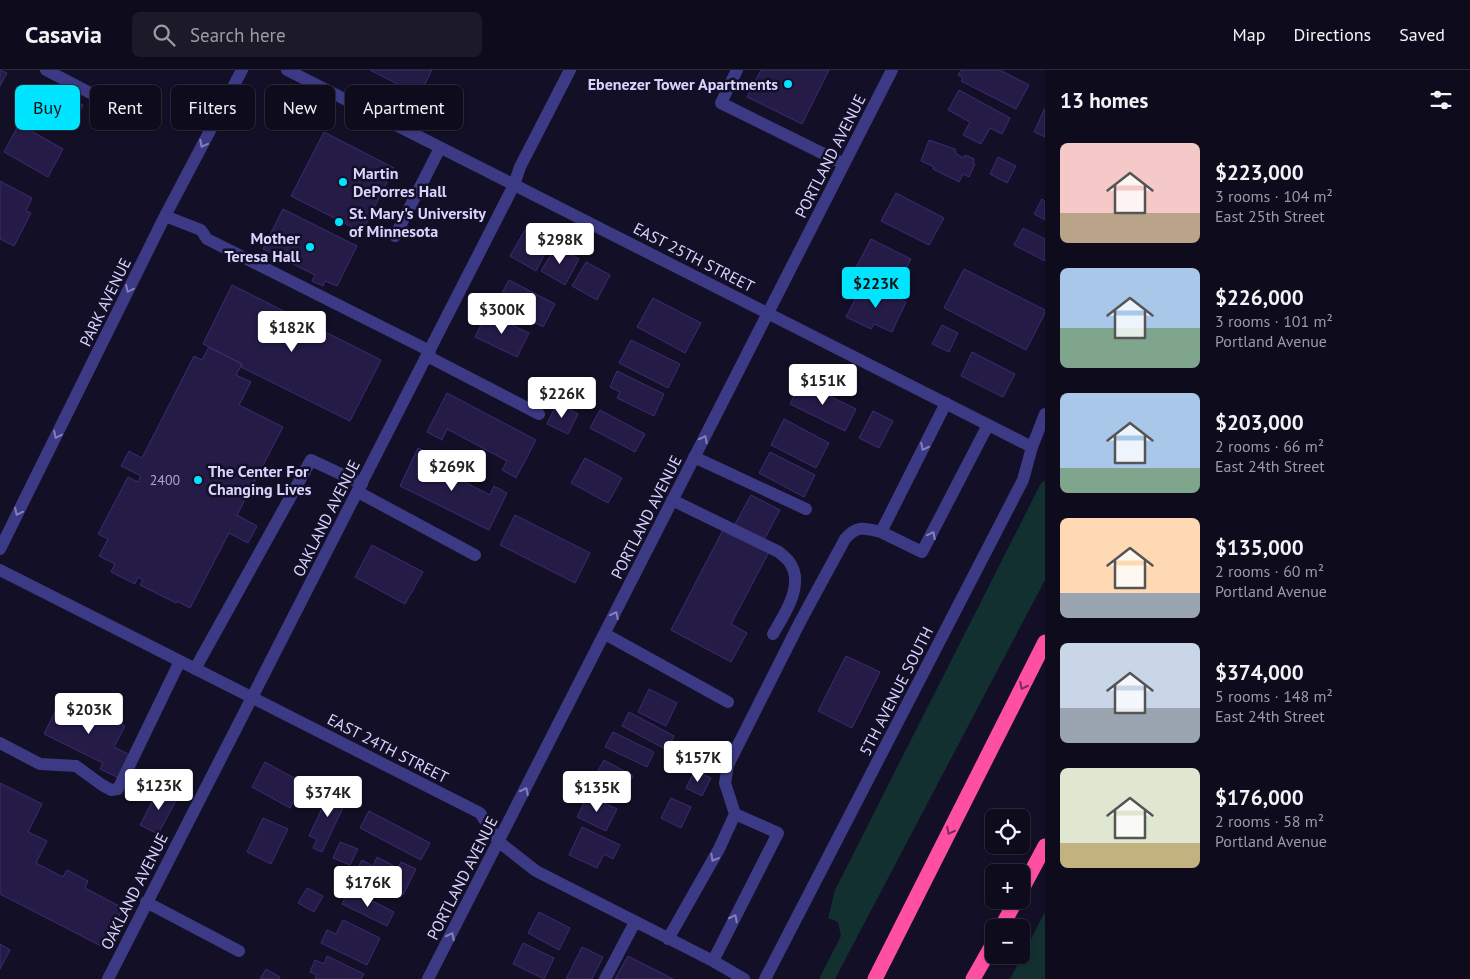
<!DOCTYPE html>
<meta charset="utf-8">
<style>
:root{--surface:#0e0b1c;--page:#1c1929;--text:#f1f3f6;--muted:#9b9ba3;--line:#2e2b3b;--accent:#00e5ff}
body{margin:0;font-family:"PT Sans",sans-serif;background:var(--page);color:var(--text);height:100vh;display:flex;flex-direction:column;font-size:19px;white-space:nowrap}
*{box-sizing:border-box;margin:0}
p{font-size:16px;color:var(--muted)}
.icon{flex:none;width:28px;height:28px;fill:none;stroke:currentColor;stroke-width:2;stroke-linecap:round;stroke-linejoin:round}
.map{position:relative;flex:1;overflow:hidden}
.panel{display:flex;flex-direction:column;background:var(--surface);width:425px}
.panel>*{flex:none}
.hud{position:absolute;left:15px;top:15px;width:475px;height:45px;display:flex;gap:10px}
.tools{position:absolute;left:985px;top:739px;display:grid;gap:10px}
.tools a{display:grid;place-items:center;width:45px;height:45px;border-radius:8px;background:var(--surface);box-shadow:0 1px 4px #0004,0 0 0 1px var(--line);font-size:25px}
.price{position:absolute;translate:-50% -42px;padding:0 11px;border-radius:5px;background:#fff;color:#222;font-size:16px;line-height:32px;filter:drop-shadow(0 1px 2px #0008)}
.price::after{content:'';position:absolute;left:50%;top:30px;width:15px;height:11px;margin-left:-8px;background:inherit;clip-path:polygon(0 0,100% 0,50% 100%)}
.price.on{background:var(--accent);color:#111}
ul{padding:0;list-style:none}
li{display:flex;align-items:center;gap:15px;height:125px;padding:0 15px}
li span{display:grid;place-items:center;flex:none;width:140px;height:100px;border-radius:8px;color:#555}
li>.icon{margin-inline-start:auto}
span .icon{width:60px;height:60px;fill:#fffc;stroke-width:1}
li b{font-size:21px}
h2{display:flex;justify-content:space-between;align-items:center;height:60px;padding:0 15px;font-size:21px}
.pill{padding:0 18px;border-radius:8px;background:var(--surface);box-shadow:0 1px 4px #0004,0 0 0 1px var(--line);font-size:18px;line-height:45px}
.pill.on{background:var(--accent);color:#111}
header{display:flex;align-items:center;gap:30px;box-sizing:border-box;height:70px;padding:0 25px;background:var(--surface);border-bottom:1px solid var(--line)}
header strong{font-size:24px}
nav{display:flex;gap:28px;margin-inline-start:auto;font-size:18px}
.search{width:350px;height:45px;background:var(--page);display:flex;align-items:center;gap:12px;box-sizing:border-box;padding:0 18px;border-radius:8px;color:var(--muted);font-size:19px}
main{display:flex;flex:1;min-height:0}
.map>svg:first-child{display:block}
.green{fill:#12302f}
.building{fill:#241b47;stroke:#3b2d73}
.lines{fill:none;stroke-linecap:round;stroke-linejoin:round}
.minor{stroke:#3d3a85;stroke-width:12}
.highway{stroke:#ff4fa3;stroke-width:15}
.oneway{stroke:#837fbc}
.oneway2{stroke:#7d2c5e}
.poi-dot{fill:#00e5ff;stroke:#130f26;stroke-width:2}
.labels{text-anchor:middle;stroke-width:5;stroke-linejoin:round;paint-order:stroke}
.number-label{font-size:14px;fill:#aca6d1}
.poi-label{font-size:16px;font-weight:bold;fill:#d9d4ff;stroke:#130f26;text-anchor:start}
.street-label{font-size:16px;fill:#d9d4ff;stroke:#130f26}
</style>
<header>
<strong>Casavia</strong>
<div class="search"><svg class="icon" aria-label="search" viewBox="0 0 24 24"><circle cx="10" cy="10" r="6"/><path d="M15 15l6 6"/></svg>Search here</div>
<nav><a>Map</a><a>Directions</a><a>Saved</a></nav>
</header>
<main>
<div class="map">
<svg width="1045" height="909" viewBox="0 0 1045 909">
<rect width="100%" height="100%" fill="#130f26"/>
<path class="green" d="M1045,410V510L835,909H819L841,866L838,852L828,848L835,820L1041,413Z
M1045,842V909H1010Z"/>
<path class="building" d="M0,0L7,3L0,16Z
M370,0H432L419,25Z
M761,0H829L802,54L747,27Z
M961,0H1000L1029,15L1016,39L961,11L963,8L958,5Z
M39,14L83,35L70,61L27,40Z
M959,20L1010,48L1002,64L990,58L981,74L963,65L970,52L948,40Z
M1045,38V67L1034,62Z
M19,54L63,79L48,107L4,82Z
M324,62L394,98L362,162L291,126Z
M929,70L955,79L956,84L964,88L965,85L974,89L973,93L975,94L969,107L963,104L959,112L933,99L934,97L921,91Z
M998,87L1016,96L1007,113L990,104Z
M0,111L32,128L26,141L31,143L14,176L0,169Z
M896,123L944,148L929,175L881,151Z
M1042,129L1045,131V150L1034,144Z
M283,139L357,176L337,216L325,211L323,216L312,211L315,205L263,179Z
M1023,158L1045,169V191L1014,175Z
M525,160L550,174L536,201L510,186Z
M871,169L911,189L894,221L854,201Z
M556,176L579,189L565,215L541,201Z
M586,192L610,205L597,230L572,216Z
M964,199L1045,240V243L1026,280L944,238Z
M509,210L555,234L543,257L497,232Z
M232,215L381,290L350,351L241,297L242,294L203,274Z
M862,216L872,221L873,217L906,232L892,262L874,254L871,259L846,247Z
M653,228L701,253L685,283L637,257Z
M487,243L529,263L517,287L475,267Z
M942,255L958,263L949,282L932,274Z
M631,270L680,294L668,318L619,293Z
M209,277L242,294L236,305L251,312L239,335L283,357L237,445L257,456L248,473L229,463L190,538L177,531L176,533L140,515L143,510L138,507L135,514L111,502L115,494L99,486L108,469L98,464L128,407L138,412L141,406L121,396L129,381L142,388L194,286L202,290Z
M972,282L1015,304L1003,327L961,306Z
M617,301L664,324L654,346L617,328L620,322L610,317Z
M801,312L856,339L845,361L790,334Z
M447,323L536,370L516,408L502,400L507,391L447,359L442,370L427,362Z
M557,333L578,344L568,364L547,354Z
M600,340L645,364L635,382L590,358Z
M873,341L893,351L879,378L859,368Z
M784,349L829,373L816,398L771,375Z
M418,378L433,385L429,394L490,425L494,416L507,423L489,460L400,416Z
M770,382L815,405L804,427L759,403Z
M585,388L622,408L608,433L571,413Z
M751,425L780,440L764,470L735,454Z
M515,445L590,483L575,513L500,475Z
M724,458L769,482L731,554L747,563L731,592L671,560Z
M372,475L423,502L405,534L355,507Z
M846,586L880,602L852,658L818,641Z
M649,619L677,633L666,656L638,642Z
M63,626L125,656L114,677L130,685L119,708L100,699L103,693L44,664Z
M629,642L674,666L667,680L622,656Z
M613,662L654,682L647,697L605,677Z
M604,690L633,706L621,729L591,713Z
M265,692L303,713L290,738L252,717Z
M695,700L711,708L702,726L686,718Z
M0,713L42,734L28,762L47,771L36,793L63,807L67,800L88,811L85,818L123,838L103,877L0,824Z
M160,717L178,727L158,764L140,755Z
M332,717L349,725L322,782L313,778L317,769L309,766Z
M588,725L617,739L606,761L577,747Z
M671,728L691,737L681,758L661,748Z
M369,741L430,773L421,790L360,758Z
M263,748L288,759L271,794L247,782Z
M582,757L620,775L613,789L604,784L597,798L569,785Z
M340,772L358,779L350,795L333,788Z
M377,787L398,798L401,792L416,799L403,825L356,801L362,790L373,796Z
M307,818L323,826L314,842L298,833Z
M349,819L394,842L387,856L342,834Z
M539,842L570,858L559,880L528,863Z
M343,850L380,868L367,895L321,873L327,860L336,864Z
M523,873L554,888L544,909L513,894Z
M0,874L10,880L0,899Z
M582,877L603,887L592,909H566Z
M327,886L364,904L361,909H315L317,905L310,902L315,890L324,894Z
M628,886L673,909H615Z
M266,899L280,907L279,909H260Z"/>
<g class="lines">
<path class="minor" d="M46,0L96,26
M287,0L1032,377
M737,0L721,33L844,94
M165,146L201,160L207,169L430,281
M395,166L440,78
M427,286L539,344
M946,333L881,462L922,482L988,355
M694,387L806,439
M358,422L475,485
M672,430L779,482C782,485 788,489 790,493C805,515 784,545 773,564
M0,479L165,146L242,0
M0,500L480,743L499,772L536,801L713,891L744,909
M605,564L728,632
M195,599L311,390L362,414
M0,673L40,694L76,696L102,715L111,720L118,719L180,591
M146,832L239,881
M668,869L719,779L735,744
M713,891L778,763L735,744L725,713L728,695L800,552L845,469C857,455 864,458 881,462
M108,909L514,115L520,97L570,0
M428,909L892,0
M605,909L635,852
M765,909L1023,410L1032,377L1045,344"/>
<path class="highway" d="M1021,821L1045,776
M1001,858L1016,830
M875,909L1045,572
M973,909L994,872"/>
</g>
<defs><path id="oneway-chevron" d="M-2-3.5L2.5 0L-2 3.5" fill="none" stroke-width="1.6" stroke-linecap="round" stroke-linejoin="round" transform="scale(1.25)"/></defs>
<g class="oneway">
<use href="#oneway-chevron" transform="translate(203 74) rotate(118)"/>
<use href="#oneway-chevron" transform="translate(129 219) rotate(116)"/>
<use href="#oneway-chevron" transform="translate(57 365) rotate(116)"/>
<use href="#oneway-chevron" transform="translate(704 369) rotate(-63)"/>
<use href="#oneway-chevron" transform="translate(924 377) rotate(117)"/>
<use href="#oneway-chevron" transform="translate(18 442) rotate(116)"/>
<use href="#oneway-chevron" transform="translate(932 465) rotate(-63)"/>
<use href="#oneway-chevron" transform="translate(615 545) rotate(-63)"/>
<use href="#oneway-chevron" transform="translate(525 721) rotate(-63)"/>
<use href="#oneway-chevron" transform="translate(714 788) rotate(119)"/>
<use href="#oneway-chevron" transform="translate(734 848) rotate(-63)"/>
<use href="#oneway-chevron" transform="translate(451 866) rotate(-63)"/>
</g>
<g class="oneway2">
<use href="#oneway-chevron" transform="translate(1023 616) rotate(117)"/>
<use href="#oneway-chevron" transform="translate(950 761) rotate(117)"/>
</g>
<g class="poi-dot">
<circle cx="788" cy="14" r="5"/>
<circle cx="343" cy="112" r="5"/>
<circle cx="339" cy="152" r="5"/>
<circle cx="310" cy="177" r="5"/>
<circle cx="198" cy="410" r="5"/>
</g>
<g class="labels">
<g class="number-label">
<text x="165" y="415">2400</text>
</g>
<g class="poi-label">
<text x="778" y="20" text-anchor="end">Ebenezer Tower Apartments</text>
<text x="353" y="109">Martin<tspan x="353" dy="18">DePorres Hall</tspan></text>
<text x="349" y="149">St. Mary's University<tspan x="349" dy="18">of Minnesota</tspan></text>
<text x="300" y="174" text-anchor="end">Mother<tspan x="300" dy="18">Teresa Hall</tspan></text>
<text x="208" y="407">The Center For<tspan x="208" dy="18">Changing Lives</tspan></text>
</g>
<g class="street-label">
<text transform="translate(830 86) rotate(-63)" y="6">PORTLAND AVENUE</text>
<text transform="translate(694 187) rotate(27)" y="6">EAST 25TH STREET</text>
<text transform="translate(105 232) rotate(-64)" y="6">PARK AVENUE</text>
<text transform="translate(646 447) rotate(-63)" y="6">PORTLAND AVENUE</text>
<text transform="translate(326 448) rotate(-63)" y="6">OAKLAND AVENUE</text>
<text transform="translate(896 621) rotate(-63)" y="6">5TH AVENUE SOUTH</text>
<text transform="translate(388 678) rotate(27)" y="6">EAST 24TH STREET</text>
<text transform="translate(462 808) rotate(-63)" y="6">PORTLAND AVENUE</text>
<text transform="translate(134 821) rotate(-63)" y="6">OAKLAND AVENUE</text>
</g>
</g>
</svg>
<div class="tools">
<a><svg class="icon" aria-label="locate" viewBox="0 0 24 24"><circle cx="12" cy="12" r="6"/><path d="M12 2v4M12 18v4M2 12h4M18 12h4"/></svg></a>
<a>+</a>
<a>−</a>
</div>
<b class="price" style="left:560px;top:195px">$298K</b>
<b class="price on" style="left:876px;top:239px">$223K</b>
<b class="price" style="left:502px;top:265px">$300K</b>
<b class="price" style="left:292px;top:283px">$182K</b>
<b class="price" style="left:823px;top:336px">$151K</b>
<b class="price" style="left:562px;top:349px">$226K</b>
<b class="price" style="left:452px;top:422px">$269K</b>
<b class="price" style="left:89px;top:665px">$203K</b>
<b class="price" style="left:698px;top:713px">$157K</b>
<b class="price" style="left:159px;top:741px">$123K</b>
<b class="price" style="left:597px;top:743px">$135K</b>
<b class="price" style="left:328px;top:748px">$374K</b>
<b class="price" style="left:368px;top:838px">$176K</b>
<div class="hud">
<a class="pill on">Buy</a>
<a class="pill">Rent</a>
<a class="pill">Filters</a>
<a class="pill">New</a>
<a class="pill">Apartment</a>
</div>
</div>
<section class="panel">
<h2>13 homes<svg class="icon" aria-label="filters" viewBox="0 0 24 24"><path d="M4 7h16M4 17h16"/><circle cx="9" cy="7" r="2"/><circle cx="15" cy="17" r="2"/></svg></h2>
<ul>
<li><span style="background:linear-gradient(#f6c9c9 70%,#b9a48a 0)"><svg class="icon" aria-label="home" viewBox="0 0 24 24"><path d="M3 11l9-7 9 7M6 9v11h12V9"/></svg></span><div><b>$223,000</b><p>3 rooms · 104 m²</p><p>East 25th Street</p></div></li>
<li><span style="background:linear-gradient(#a9c7e8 60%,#7fa58c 0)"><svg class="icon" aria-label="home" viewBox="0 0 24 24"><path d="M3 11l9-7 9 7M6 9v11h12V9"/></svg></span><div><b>$226,000</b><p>3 rooms · 101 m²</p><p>Portland Avenue</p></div></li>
<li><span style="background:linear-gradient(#a9c7e8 75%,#7fa58c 0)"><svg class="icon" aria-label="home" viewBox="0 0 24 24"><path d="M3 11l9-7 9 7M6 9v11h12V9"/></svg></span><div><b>$203,000</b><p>2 rooms · 66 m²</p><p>East 24th Street</p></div></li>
<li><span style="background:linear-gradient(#ffd9b3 75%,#9aa5b1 0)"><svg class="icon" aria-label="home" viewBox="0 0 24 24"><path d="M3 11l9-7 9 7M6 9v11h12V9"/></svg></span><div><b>$135,000</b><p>2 rooms · 60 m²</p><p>Portland Avenue</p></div></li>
<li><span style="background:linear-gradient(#c9d6e8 65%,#9aa5b1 0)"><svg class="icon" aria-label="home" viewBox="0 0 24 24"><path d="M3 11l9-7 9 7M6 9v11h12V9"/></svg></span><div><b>$374,000</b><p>5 rooms · 148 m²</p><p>East 24th Street</p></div></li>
<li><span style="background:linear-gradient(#dfe7d0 75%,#c2b280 0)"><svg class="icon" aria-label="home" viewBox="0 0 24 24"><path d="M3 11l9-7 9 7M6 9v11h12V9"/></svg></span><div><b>$176,000</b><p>2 rooms · 58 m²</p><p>Portland Avenue</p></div></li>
</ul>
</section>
</main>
